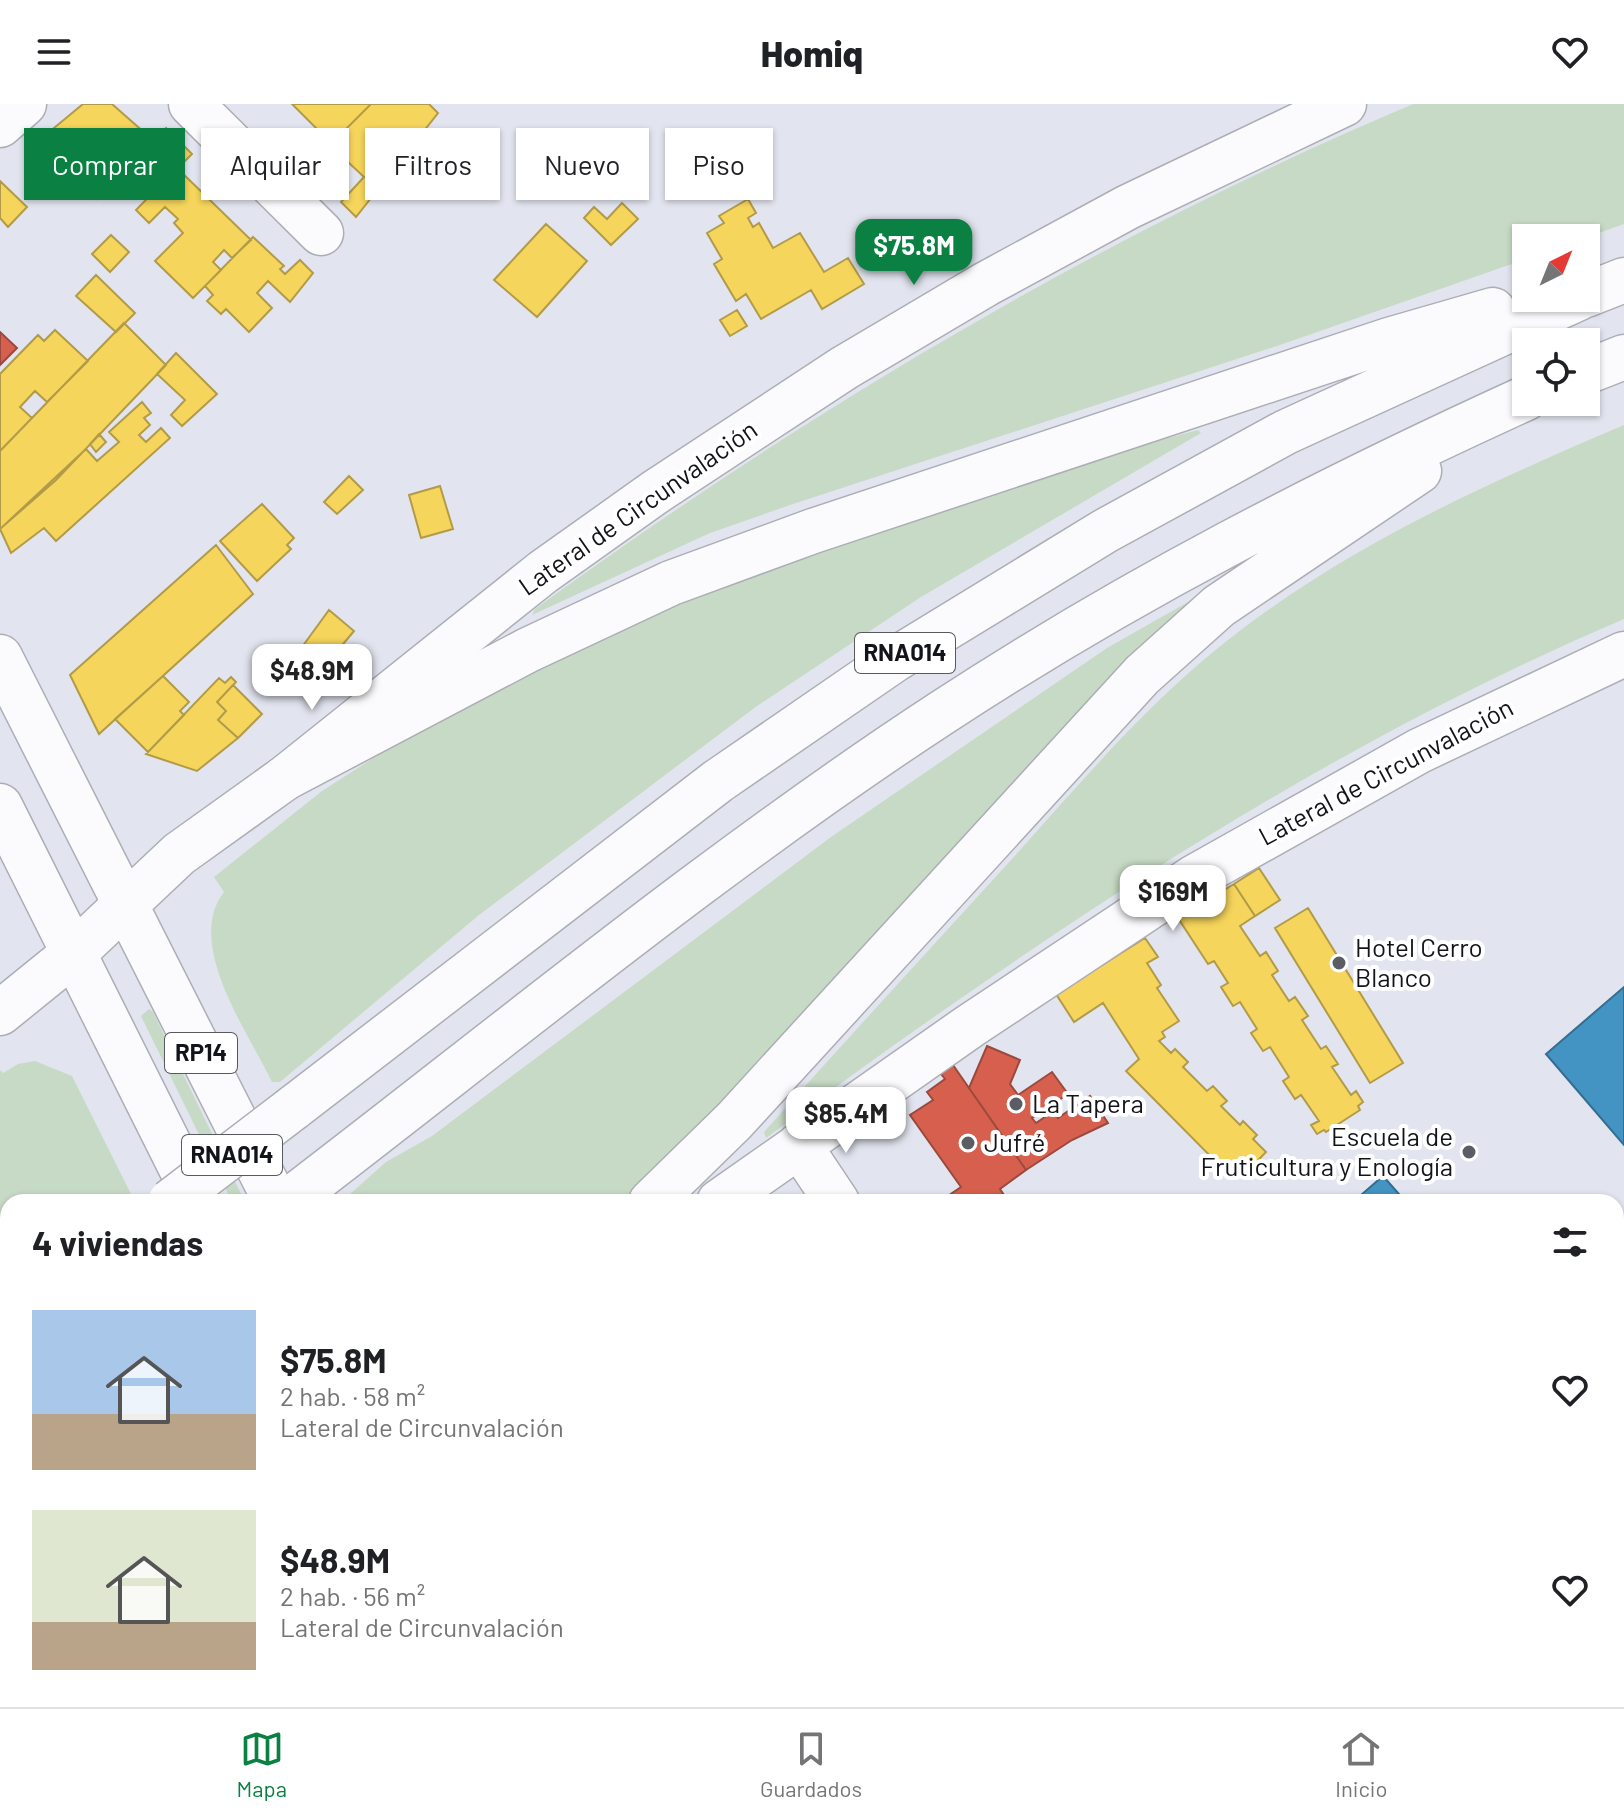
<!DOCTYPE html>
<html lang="es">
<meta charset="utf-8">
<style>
:root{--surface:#fff;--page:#f2f2f2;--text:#202124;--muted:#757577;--line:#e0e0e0;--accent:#0b8043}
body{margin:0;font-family:Barlow,sans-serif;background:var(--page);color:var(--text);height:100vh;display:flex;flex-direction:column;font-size:30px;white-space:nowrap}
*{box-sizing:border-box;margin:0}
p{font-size:26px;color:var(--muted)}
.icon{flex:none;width:44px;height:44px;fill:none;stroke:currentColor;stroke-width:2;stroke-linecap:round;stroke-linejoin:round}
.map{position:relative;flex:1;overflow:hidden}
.panel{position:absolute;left:0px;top:1090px;width:1624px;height:514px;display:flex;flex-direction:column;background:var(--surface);border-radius:24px 24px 0 0;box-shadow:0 2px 6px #0004}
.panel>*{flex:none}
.guide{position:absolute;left:24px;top:24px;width:800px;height:72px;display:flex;gap:16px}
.needle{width:52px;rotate:43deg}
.buttons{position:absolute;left:1512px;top:120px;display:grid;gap:16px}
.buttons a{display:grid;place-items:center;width:88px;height:88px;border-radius:0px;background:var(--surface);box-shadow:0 2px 6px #0004;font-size:40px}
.price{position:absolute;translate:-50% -68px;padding:0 18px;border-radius:16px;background:#fff;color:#222;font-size:26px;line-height:52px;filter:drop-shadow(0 2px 4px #0008)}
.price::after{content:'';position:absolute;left:50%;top:48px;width:24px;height:18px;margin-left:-12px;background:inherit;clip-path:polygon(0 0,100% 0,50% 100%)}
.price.selected{background:var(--accent);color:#fff}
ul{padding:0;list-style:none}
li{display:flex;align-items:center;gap:24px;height:200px;padding:0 32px}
li span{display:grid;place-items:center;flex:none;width:224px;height:160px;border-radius:0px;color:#555}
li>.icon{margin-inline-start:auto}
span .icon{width:96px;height:96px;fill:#fffc;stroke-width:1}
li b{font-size:34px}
h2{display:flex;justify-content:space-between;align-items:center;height:96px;padding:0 32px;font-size:34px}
.tag{padding:0 28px;border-radius:0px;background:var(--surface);box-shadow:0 2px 6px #0004;font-size:28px;line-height:72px}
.tag.selected{background:var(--accent);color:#fff}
header{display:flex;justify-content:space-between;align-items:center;height:104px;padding:0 32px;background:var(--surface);font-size:36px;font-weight:800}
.menu{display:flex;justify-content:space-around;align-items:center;height:112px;border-top:2px solid var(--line);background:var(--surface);font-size:22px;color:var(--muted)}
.menu a{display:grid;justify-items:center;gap:4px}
.menu .selected{color:var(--accent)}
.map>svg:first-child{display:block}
.green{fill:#c7dac5}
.homes{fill:#f6d55c;stroke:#b29b48;stroke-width:2}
.shops{fill:#d6604d;stroke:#9b493e;stroke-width:2}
.schools{fill:#4393c3;stroke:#346d90;stroke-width:2}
.public{fill:#5aae61;stroke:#44804c;stroke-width:2}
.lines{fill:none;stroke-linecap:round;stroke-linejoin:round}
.minor-casing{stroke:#acaeb5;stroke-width:47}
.major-casing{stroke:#acaeb5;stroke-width:47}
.highway-casing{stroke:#acaeb5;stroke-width:47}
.minor{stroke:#fbfbfd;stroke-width:44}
.major{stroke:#fbfbfd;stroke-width:44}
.highway{stroke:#fbfbfd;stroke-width:44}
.highway-bridge-casing{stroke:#acaeb5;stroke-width:47;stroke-linecap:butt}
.highway-bridge{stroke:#fbfbfd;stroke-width:44}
.poi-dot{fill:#5b5d65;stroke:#fff;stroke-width:3}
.labels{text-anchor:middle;stroke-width:8;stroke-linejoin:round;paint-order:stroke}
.shield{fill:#fff;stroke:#595a5f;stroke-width:2}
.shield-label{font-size:24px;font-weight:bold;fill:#12141a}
.street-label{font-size:26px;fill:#12141a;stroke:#fff}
.poi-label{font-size:26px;fill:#12141a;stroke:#fff;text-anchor:start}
</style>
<header><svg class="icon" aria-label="menu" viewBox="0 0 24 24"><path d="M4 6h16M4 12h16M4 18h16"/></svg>Homiq<svg class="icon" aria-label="heart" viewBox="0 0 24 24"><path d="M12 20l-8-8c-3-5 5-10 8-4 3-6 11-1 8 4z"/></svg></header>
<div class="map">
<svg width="1624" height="1603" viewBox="0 0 1624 1603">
<rect width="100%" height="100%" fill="#e2e5ef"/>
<path class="green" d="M1413,0H1624V120L1585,134H1526V155L1280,241L793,400L710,429L532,511L535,505C809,306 1100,132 1413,0Z
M1624,321V515C1314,647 1036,835 766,1034L764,1028C846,936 929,846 1012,755C1077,683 1142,605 1218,544C1340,445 1481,382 1624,321Z
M1198,326L1201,329L921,493L757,602L479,811L280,978H272C248,928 184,839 224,788L214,773L322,687L442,610L715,479L1104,351Z
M1202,490L631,1098H341L386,1058L432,1032L831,733L1107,544Z
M149,905L153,908L245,1098H232L141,912Z
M35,957L72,972L132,1092L126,1098H8V1177L0,1184V966L3,969L18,960Z
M8,1374V1596H283L270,1603H0V1382Z"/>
<path class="homes" d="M83,0H112L154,37L166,24L192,50L166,76L139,51L96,95L68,69L90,46L77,35L56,57L37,38Z
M292,0H371L319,52L308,40L320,28Z
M371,0H429L438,9L356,113L341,98L364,73L330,41Z
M746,39L764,49L749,75L731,64Z
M177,64L251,136L232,154L224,146L213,158L221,166L193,194L155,157L183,129L174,119L178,115L165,103L149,119L136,106Z
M0,77L27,103L8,123L0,114Z
M748,95L756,109L748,114L753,123L759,119L773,144L800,129L824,168L848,154L864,180L822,205L811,186L761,215L746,190L736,197L714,160L722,155L707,129L724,119L719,112Z
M622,99L638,115L611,141L584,114L594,103L607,115Z
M546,120L587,157L537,213L494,176Z
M111,131L129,148L110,168L92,150Z
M253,133L284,162L280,165L285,170L300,156L313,169L290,198L268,177L257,189L272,204L249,228L226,205L221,210L207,197L213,191L205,182Z
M96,171L135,209L116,228L76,192Z
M737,206L747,222L730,232L720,216Z
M124,219L166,261L56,376L0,425V347Z
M55,226L88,257L47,298L35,287L20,303L32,314L0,347V270L38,231L44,237Z
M176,249L217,290L182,322L171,311L185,296L157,270Z
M142,298L151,309L144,314L150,321L139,331L146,338L161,324L170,334L56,437L44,424L11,449L0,425L86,345L97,357L119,338L109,328Z
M99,330L106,338L96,348L90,340Z
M349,372L363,386L337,410L324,398Z
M440,382L453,425L421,434L409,391Z
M262,400L294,434L287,441L291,445L257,477L220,437Z
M216,441L253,490L99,630L70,571Z
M329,506L354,527L324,563L302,543Z
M163,572L189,598L180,607L184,611L148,648L115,615Z
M231,573L236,578L217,598L226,607L218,616L238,634L197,667L146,650L219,574L225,579Z
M233,581L262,610L238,634L218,616L226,607L217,598Z
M1259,764L1280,796L1255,812L1234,780Z
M1234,780L1255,812L1240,822L1260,852L1266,848L1278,867L1272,871L1289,897L1295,893L1308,912L1302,916L1321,945L1326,942L1338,960L1332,963L1351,991L1356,987L1363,998L1358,1002L1360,1006L1326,1028L1324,1026L1317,1030L1311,1021L1319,1017L1301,991L1295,995L1283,977L1289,973L1270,943L1263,947L1251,929L1257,925L1240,898L1233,902L1221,883L1228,879L1214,857L1208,860L1178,814Z
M1308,804L1403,959L1370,979L1275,824Z
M1145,834L1158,853L1147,859L1161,881L1157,884L1179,917L1162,928L1165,933L1159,937L1171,949L1175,945L1188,958L1183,963L1207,987L1213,982L1227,997L1221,1002L1240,1021L1243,1017L1257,1031L1253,1035L1266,1048L1244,1071L1237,1064L1229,1071L1126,967L1139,955L1103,899L1074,918L1056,890Z"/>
<path class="shops" d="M0,228L17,244L0,261Z
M987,942L1020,956L1010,980L1018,991L1052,968L1068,990L1032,1014L1036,1019L1054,1007L1058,1014L1090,992L1108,1019L1072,1036L1026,1066L969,984Z
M953,961L1026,1066L1000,1085L1004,1091L994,1098H939L961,1083L910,1011L933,996L927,988L945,975L941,970Z"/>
<path class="schools" d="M1624,883V1041L1546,950Z
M1383,1072L1406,1098H1367L1361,1091Z
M1616,1355L1624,1365V1496L1616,1503Z"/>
<path class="public" d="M816,1596H889L892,1603H819Z
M1064,1596H1185L1189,1603H1069Z"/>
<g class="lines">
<g class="minor-casing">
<path id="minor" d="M191,0L321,129
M0,21L24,0
M0,909L74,849L179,750L285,674L543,468L654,389L844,264L986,180L1128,103L1344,0
M799,1041L837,1098
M719,1098L970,922L1193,774L1419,647L1624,550
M336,1603L349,1596"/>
</g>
<g class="major-casing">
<path id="major" d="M0,553L276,1098
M0,702L198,1098
M445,1596L448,1603
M524,1596L528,1603"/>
</g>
<g class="highway-casing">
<path id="highway" d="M1586,191L1624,176
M1586,268L1624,253
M285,674L528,546L671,479L813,427L1389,236L1493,206
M293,1004L718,677L894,556L1105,427L1286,328L1579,194
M287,1098C504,932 715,757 943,608C1129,486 1324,386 1526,294
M651,1098L734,1017L1142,571L1219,502L1419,367
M0,1237L8,1230
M0,1329L8,1322"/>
</g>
<use href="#minor" class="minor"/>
<use href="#major" class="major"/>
<use href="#highway" class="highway"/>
<g class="highway-bridge-casing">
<path id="highway-bridge" d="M170,1098L293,1004"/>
</g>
<use href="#highway-bridge" class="highway-bridge"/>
</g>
<g class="poi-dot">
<circle cx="1339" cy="859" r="8"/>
<circle cx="1016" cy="1000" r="8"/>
<circle cx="968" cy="1039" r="8"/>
<circle cx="1469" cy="1048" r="8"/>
</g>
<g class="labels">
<g class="shield">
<rect x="855" y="529" width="100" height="40" rx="6"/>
<rect x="165" y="929" width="72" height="40" rx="6"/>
<rect x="182" y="1031" width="100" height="40" rx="6"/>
</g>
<g class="shield-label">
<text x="905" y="557">RNA014</text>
<text x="201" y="957">RP14</text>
<text x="232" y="1059">RNA014</text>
</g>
<g class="street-label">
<text transform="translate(638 404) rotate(-35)" y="9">Lateral de Circunvalación</text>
<text transform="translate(1386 668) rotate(-28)" y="9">Lateral de Circunvalación</text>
</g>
<g class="poi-label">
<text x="1355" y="853">Hotel Cerro<tspan x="1355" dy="30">Blanco</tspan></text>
<text x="1032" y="1009">La Tapera</text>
<text x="1453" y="1042" text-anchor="end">Escuela de<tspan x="1453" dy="30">Fruticultura y Enología</tspan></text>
<text x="984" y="1048">Jufré</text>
</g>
</g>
</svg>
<div class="buttons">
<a><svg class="needle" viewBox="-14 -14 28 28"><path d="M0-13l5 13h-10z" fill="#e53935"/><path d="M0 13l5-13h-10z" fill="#757577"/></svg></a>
<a><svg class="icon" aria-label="locate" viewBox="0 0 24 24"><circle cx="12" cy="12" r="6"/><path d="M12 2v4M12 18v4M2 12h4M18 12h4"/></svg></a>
</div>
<b class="price selected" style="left:914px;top:183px">$75.8M</b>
<b class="price" style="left:312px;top:608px">$48.9M</b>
<b class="price" style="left:1173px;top:829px">$169M</b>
<b class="price" style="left:846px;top:1051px">$85.4M</b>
<div class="guide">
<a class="tag selected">Comprar</a>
<a class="tag">Alquilar</a>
<a class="tag">Filtros</a>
<a class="tag">Nuevo</a>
<a class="tag">Piso</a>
</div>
<section class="panel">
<h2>4 viviendas<svg class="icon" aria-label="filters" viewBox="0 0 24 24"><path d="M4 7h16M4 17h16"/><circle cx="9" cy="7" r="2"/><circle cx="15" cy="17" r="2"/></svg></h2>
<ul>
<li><span style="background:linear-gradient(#a9c7e8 65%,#b9a48a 0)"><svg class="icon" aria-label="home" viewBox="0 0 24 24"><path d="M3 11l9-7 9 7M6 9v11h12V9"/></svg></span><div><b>$75.8M</b><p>2 hab. · 58 m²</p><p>Lateral de Circunvalación</p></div><svg class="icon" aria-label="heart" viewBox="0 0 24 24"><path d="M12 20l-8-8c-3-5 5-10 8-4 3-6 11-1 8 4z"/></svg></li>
<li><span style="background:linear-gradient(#dfe7d0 70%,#b9a48a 0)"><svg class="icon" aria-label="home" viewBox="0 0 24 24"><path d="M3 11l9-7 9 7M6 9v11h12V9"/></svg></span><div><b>$48.9M</b><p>2 hab. · 56 m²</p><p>Lateral de Circunvalación</p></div><svg class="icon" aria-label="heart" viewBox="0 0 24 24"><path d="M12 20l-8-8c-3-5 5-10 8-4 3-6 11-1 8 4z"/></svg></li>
</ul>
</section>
</div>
<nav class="menu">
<a class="selected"><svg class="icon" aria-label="map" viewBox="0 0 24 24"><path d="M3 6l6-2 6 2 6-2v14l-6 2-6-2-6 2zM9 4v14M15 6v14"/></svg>Mapa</a>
<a><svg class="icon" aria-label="saved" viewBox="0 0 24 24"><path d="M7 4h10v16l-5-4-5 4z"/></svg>Guardados</a>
<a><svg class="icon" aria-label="home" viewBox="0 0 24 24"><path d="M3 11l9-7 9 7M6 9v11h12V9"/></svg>Inicio</a>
</nav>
